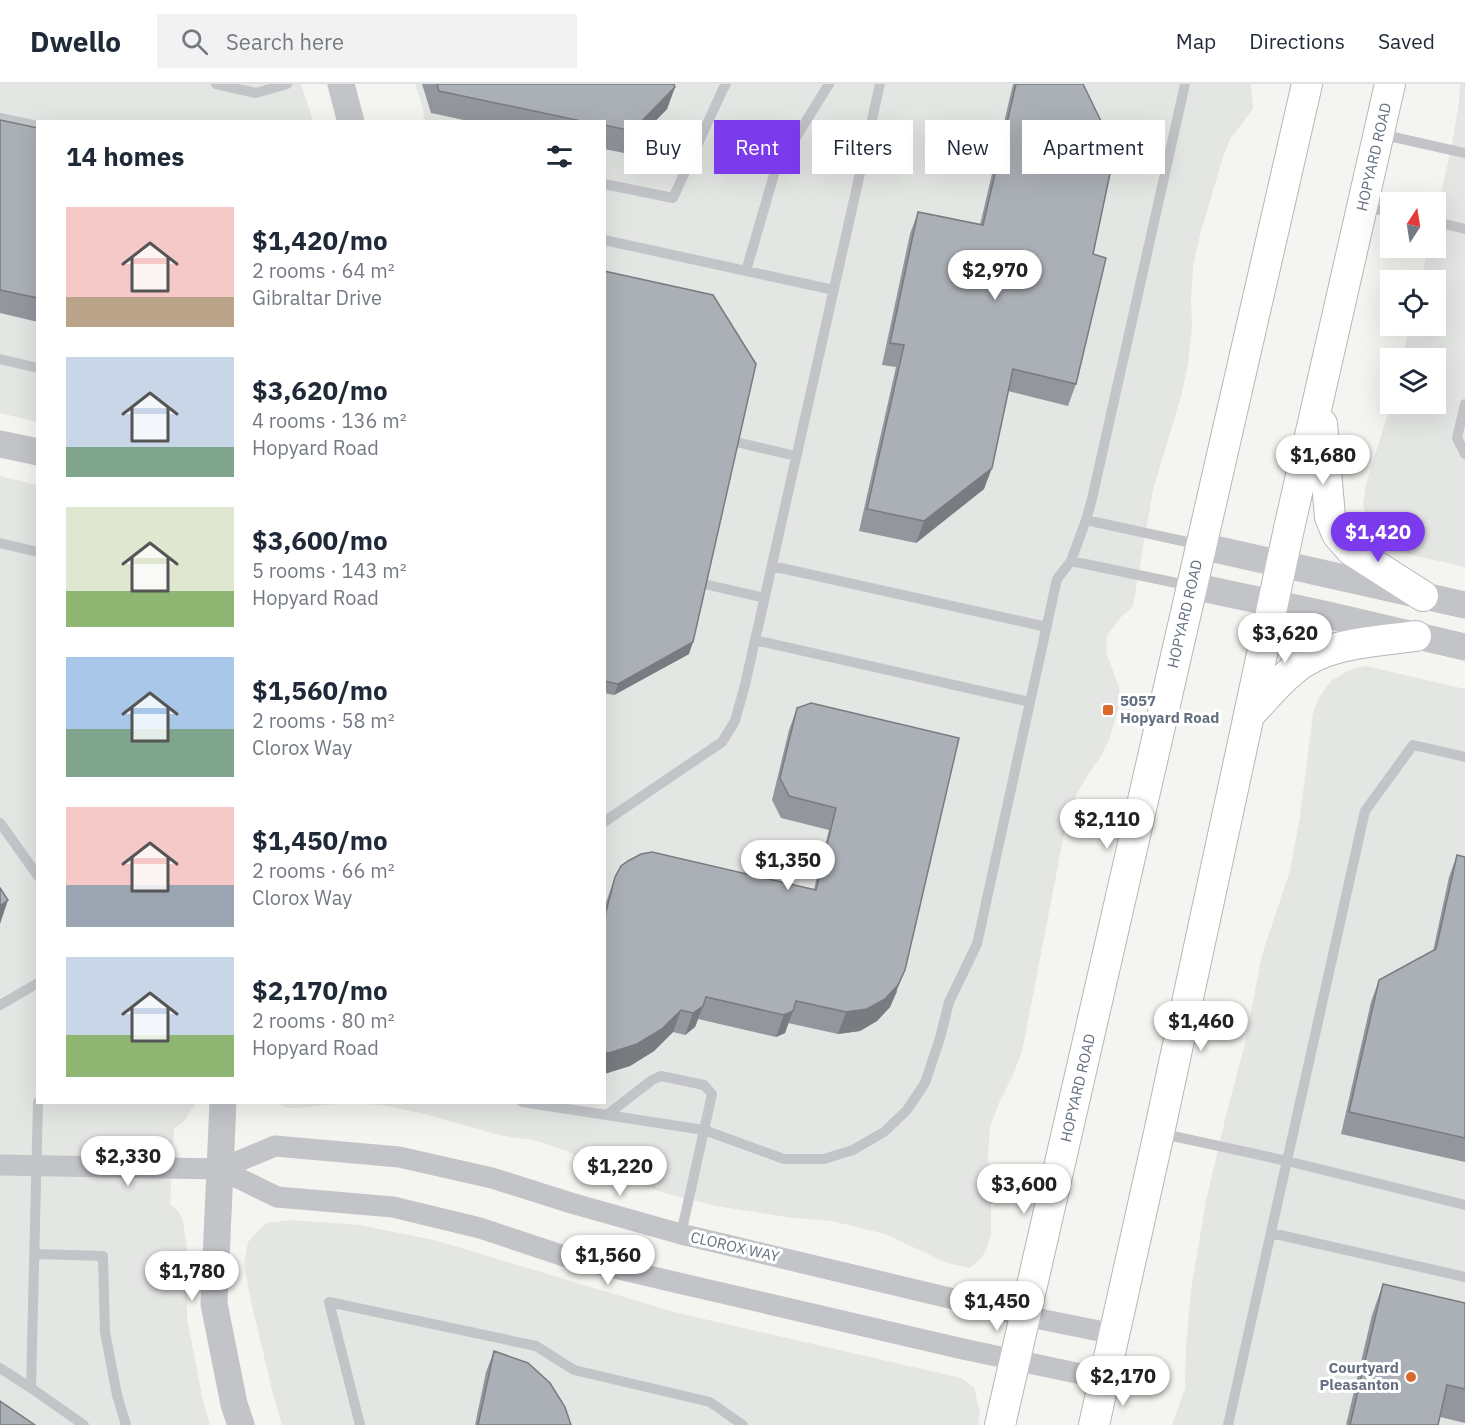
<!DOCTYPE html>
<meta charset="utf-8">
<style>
:root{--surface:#fff;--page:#f2f2f3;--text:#1f2937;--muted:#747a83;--line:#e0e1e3;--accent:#7c3aed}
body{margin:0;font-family:"IBM Plex Sans",sans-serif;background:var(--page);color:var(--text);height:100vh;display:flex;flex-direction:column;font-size:22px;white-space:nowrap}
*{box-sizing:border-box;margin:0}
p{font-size:20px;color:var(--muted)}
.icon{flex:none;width:33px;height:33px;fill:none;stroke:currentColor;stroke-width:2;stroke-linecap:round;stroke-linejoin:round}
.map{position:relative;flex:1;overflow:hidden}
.side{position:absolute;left:36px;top:36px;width:570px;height:984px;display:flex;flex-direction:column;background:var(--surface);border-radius:0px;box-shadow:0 6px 24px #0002}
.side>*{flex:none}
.top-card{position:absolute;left:624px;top:36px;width:570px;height:54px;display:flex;gap:12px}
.needle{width:39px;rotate:12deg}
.fabs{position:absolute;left:1380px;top:108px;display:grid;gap:12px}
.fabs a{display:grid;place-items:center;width:66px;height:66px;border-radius:0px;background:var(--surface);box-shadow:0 6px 24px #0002;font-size:30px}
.price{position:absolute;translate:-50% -51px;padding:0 14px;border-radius:21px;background:#fff;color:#222;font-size:20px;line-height:39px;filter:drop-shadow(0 2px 3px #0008)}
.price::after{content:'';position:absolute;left:50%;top:36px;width:18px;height:14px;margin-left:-9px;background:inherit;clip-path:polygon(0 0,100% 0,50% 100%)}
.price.current{background:var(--accent);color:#fff}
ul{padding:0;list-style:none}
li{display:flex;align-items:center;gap:18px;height:150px;padding:0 30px}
li span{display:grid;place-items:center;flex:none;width:168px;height:120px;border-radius:0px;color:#555}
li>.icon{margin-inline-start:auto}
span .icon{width:72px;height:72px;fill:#fffc;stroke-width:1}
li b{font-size:26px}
h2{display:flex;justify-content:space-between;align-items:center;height:72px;padding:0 30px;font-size:26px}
.chip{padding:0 21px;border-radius:0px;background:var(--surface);box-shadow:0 6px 24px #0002;font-size:21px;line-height:54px}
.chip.current{background:var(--accent);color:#fff}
header{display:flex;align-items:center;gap:36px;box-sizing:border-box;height:84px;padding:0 30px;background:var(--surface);border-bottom:2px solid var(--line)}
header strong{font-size:28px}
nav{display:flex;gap:33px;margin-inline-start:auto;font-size:21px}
.search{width:420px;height:54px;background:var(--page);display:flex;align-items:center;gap:15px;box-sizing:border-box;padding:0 21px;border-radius:0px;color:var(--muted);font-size:22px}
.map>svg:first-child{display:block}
.built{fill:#e4e6e4}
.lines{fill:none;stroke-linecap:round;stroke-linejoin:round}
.secondary-casing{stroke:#b4b7bc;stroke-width:32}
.service{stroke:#c2c4c8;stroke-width:10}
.minor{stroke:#c2c4c8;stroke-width:21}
.tertiary{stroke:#c2c4c8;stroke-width:27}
.secondary{stroke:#fff;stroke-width:30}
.wall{fill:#93979d}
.shaded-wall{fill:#787b7f}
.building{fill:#abb0b6;stroke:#787b7f;stroke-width:1.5}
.poi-dot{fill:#da6a2b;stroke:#fff;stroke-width:2}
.labels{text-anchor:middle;stroke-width:6;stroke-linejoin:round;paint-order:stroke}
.street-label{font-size:15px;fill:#657080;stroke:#fff}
.poi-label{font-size:15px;font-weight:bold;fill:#657080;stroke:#fff;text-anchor:start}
</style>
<header>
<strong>Dwello</strong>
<div class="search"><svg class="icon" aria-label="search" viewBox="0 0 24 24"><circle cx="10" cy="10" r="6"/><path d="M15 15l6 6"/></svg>Search here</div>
<nav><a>Map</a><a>Directions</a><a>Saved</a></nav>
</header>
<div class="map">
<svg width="1465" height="1341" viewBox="0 0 1465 1341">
<rect width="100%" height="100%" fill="#f4f4f0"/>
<path class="built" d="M0,0H301L313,37L38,38L37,338L0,329Z
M415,0H1251L1253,25L1230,55L1222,76L1200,151L1193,182L1191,217L1192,243L1188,279L1182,309L1153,406L1133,522L1121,533L1107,552L1106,568L1119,603L1120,619L1109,656L1101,672L1087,692L1076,711L1065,745L1022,968L1012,993L999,1019L990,1043L988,1072L991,1105V1150L987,1164L982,1173L970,1184L947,1179L885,1150L832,1137L792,1134L716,1122L671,1111L622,1094L564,1066L537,1057L499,1051L425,1030L387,1022L359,1019L337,1020L298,1024H287L281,1021L280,1019L604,1018V38L424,37L423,24Z
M1460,0H1465V483L1395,467L1378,459L1369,444L1363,421L1366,400L1391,320H1436V274H1402L1410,242H1436V196H1421L1428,164H1436V131L1452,61L1459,19Z
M0,392L37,401L38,1018L196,1019L184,1037L174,1045L170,1120L179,1128L183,1137L187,1163V1234L203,1317L210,1341H0Z
M1366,582L1465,605V1341H1172L1185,1305L1186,1263L1191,1206L1206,1117L1228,1023L1244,964L1262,871L1290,787L1300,733L1313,630L1318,615L1331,597L1349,586Z
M290,1136L359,1141L434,1156L674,1228L961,1294L974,1304L980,1328L978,1341H282L274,1314L251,1217L244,1180L248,1158L266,1139Z"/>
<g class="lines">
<g class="secondary-casing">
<path id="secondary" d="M1322,340L1330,433L1337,450L1351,466L1423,512
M1249,631C1263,617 1276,600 1292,587C1325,558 1374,558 1416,552
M1000,1341L1307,0
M1094,1341L1159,1049L1290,440L1390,0"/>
</g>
<path class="service" d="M216,0L256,9L287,0
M0,34L38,42
M1380,50L1465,69
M604,100L673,114L723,5L726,0
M1363,122L1390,128
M1436,138L1465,145
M604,156L834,206
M746,187L775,87L829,0
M0,275L38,284
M1465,320L1457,354L1465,370
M736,358L796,372
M1086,436L1201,461
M0,459L38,468
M1071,477L1191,502
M772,482L1047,543
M704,500L765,514
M755,556L1030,618
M604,738L722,658L735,637L745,601L880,0
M0,739L38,792
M0,921L38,899
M522,1018L704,1046L784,1075H824L853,1066L884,1048L907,1026L925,999L940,954L949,918L977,860L1057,495L1071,477L1086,436L1092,415L1185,0
M607,1031L652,996L661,992L704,1001L712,1010L681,1150
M1159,1049L1287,1077L1465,1121
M1271,1149L1465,1193
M35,1170L103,1172L105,1248L117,1311L126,1341
M0,1284L31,1304L84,1341
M31,1304L38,1018
M360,1341L329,1218L536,1262L574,1286L710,1318L743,1341
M1228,1341L1365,727L1413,661L1465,673"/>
<path class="minor" d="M0,1081L220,1085L275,1062L399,1073L492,1094L571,1119L681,1150L1025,1232L1114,1250
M220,1085L277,1113L393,1123L480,1144L564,1172L670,1197L963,1265L1105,1295"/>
<path class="tertiary" d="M341,0L351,38
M0,360L38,368
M1201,462L1465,521
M1192,502L1328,531L1465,563
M223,1018L214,1220L234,1320L241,1341"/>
<use href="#secondary" class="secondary"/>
</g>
<path class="wall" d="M422,0H674L675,3L667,25L624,69L604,65V38H473L431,29Z
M1013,0H1083L1093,170L1076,300L1068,322L1008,307L984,405L916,459L859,447L896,283L882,281L910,150L918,128L980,141Z
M0,36L38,44V238L0,229Z
M604,187L689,570L614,611L604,609Z
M811,619L897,908L890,923L877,937L860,947L838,950L788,939L785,949L776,953L698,935L695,943L685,951L673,948L654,967L630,982L604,990V824L615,793L814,805L829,746L781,734L772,716L789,646L797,624Z
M1457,771L1465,773V1078L1341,1050L1371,918L1379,896L1433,867L1449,793Z
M1383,1200L1465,1219V1339L1440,1333L1438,1341H1346L1372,1231Z
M494,1267L571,1341H475L486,1288Z"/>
<path class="shaded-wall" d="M675,3L667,25L624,69L632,47Z
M992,384L984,405L916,459L924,437Z
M693,558L689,570L614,611L618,600Z
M8,816L0,840V822Z
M905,886L890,923L877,937L860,947L838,950L846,928Z
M703,922L695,943L685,951L693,929Z
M681,926L673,948L654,967L630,982L604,990V968Z
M793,927L785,949L776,953L784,931Z"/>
<path class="building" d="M437,0H674L675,3L632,47L604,41V38H586L439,7Z
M1016,0H1083L1115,66L1093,170L1106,174L1076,300L1013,285L992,384L924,437L867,425L904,261L890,259L918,128L983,141Z
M0,36L38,44V214L0,206Z
M604,187L713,211L756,280L693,558L618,600L604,597Z
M811,619L959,654L905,886L898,901L885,915L867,925L846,928L796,917L793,927L784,931L706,913L703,922L693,929L681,926L662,945L637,960L609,969L604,968V835L615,793L621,782L628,777L641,770L652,768L816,806L836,724L789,712L780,694L797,624Z
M1457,771L1465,773V1054L1349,1028L1379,896L1436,865Z
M0,804L8,816L0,822Z
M1383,1200L1465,1219V1305L1447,1301L1438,1341H1350Z
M494,1267L528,1279L550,1299L565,1323L571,1341H478Z
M0,1317L35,1341H0Z"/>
<g class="poi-dot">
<rect x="1102" y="620" width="12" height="12" rx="3"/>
<circle cx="1411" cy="1293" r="6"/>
</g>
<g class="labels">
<g class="street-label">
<text transform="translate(1374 73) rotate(-77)" y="5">HOPYARD ROAD</text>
<text transform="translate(1185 530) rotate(-77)" y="5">HOPYARD ROAD</text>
<text transform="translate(1078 1004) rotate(-77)" y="5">HOPYARD ROAD</text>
<text transform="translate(735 1163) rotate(13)" y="5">CLOROX WAY</text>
</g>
<g class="poi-label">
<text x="1120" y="622">5057<tspan x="1120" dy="17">Hopyard Road</tspan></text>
<text x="1399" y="1289" text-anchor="end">Courtyard<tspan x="1399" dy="17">Pleasanton</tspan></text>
</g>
</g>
</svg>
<div class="fabs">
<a><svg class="needle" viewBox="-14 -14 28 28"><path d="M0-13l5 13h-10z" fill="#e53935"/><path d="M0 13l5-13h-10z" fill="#747a83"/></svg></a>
<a><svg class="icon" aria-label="locate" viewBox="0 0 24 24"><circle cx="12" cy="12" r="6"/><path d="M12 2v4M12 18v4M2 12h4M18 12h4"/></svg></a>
<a><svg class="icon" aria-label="layers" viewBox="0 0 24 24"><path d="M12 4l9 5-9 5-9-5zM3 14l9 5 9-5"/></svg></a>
</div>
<b class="price" style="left:995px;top:217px">$2,970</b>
<b class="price" style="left:1323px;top:402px">$1,680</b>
<b class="price current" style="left:1378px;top:479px">$1,420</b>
<b class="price" style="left:1285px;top:580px">$3,620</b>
<b class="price" style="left:1107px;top:766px">$2,110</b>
<b class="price" style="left:788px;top:807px">$1,350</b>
<b class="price" style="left:1201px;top:968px">$1,460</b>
<b class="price" style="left:128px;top:1103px">$2,330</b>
<b class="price" style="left:620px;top:1113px">$1,220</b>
<b class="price" style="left:1024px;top:1131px">$3,600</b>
<b class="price" style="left:608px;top:1202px">$1,560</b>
<b class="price" style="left:192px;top:1218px">$1,780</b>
<b class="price" style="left:997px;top:1248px">$1,450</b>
<b class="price" style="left:1123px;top:1323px">$2,170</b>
<div class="top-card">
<a class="chip">Buy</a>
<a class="chip current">Rent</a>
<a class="chip">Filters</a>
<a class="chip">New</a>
<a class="chip">Apartment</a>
</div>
<section class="side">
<h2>14 homes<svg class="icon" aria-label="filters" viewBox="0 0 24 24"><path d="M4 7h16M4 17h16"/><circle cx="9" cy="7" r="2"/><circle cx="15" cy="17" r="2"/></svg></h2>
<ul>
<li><span style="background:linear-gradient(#f6c9c9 75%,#b9a48a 0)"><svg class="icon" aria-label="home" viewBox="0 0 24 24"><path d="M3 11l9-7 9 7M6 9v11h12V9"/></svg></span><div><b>$1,420/mo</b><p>2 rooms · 64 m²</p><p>Gibraltar Drive</p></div></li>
<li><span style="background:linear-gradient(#c9d6e8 75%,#7fa58c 0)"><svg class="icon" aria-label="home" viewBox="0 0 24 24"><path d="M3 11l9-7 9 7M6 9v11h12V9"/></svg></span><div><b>$3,620/mo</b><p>4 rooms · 136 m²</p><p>Hopyard Road</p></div></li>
<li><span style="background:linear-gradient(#dfe7d0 70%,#8fb573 0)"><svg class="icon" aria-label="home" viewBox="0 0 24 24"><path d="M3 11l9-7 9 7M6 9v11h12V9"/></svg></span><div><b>$3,600/mo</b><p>5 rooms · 143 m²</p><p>Hopyard Road</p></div></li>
<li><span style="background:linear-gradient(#a9c7e8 60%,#7fa58c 0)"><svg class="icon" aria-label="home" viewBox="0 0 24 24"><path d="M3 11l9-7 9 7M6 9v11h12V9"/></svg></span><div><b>$1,560/mo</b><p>2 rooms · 58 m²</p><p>Clorox Way</p></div></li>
<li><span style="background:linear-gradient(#f6c9c9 65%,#9aa5b1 0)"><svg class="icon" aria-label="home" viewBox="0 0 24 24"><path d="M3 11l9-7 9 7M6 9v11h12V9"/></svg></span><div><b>$1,450/mo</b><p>2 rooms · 66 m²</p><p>Clorox Way</p></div></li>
<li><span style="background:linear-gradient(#c9d6e8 65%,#8fb573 0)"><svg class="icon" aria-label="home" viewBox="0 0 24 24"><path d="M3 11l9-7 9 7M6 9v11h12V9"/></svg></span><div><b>$2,170/mo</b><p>2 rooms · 80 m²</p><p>Hopyard Road</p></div></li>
</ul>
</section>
</div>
